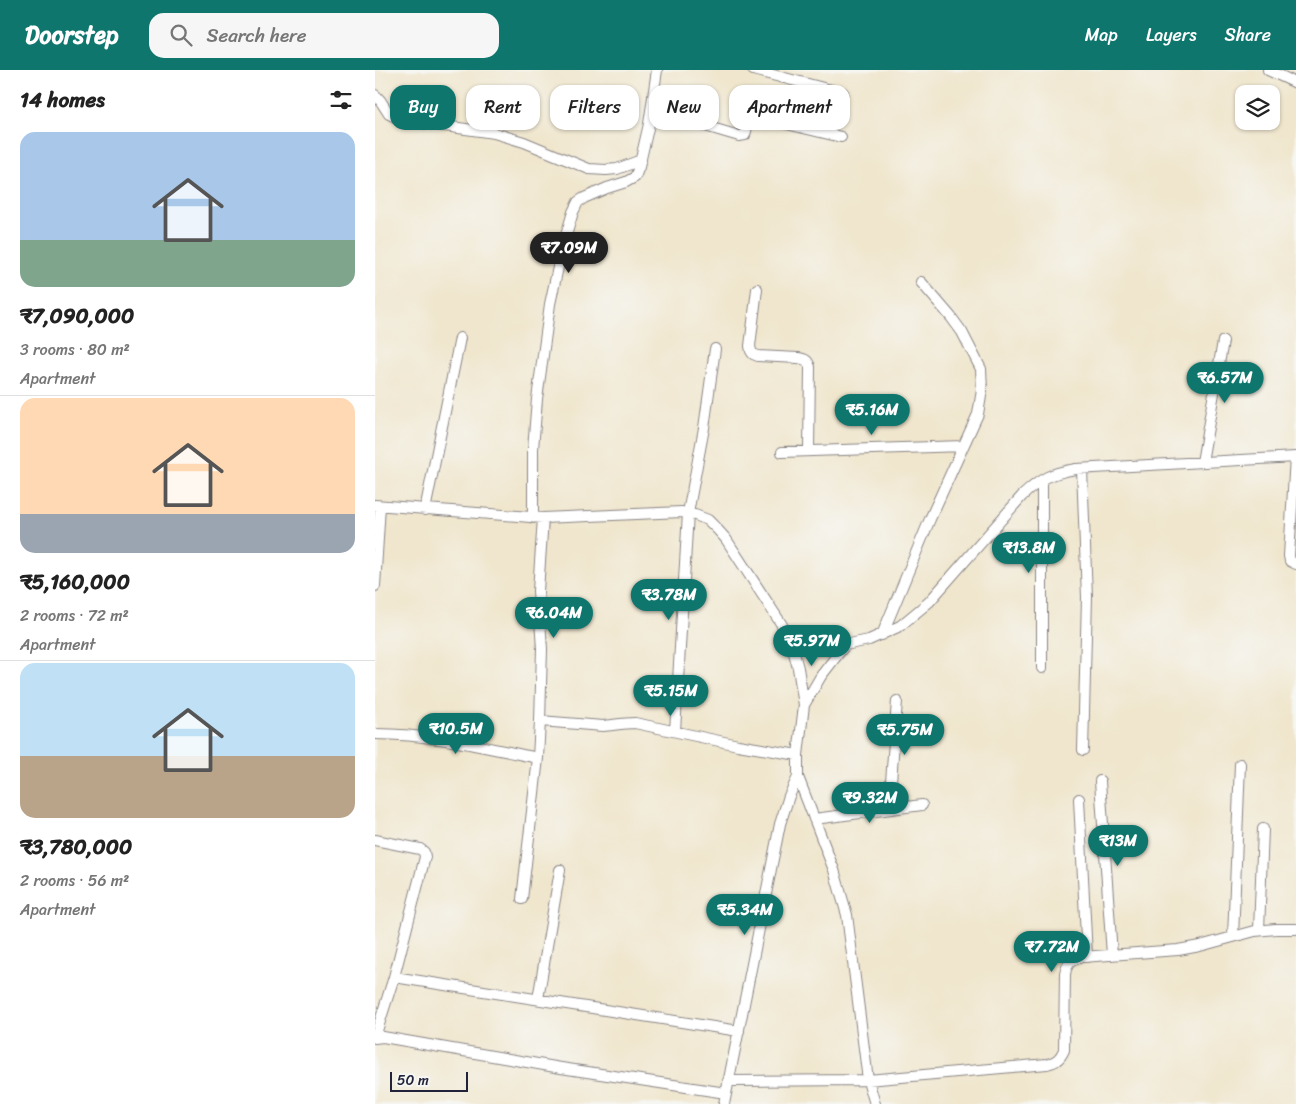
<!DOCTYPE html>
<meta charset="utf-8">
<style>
:root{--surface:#fff;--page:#f6f6f6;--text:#222;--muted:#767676;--line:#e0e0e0;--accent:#0f766e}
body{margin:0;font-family:Sriracha,sans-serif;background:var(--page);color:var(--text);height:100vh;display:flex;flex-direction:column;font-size:19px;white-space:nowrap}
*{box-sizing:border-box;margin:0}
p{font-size:16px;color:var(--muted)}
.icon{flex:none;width:28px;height:28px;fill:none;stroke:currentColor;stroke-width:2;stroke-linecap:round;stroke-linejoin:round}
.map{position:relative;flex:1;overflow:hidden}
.details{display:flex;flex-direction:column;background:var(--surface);width:375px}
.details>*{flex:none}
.banner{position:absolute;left:15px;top:15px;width:475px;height:45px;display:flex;gap:10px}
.controls{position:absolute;left:860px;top:15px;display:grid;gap:10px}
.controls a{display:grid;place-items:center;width:45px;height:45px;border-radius:10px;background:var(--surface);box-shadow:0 1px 4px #0004;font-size:25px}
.scale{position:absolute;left:15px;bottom:12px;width:78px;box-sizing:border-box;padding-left:5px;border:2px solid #22223b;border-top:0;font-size:14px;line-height:18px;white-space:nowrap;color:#22223b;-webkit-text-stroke:4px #f6f6f2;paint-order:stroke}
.price{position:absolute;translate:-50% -42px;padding:0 11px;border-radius:18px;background:var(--accent);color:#fff;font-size:16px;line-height:32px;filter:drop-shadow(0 1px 2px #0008)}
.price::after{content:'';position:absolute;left:50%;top:30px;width:15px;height:11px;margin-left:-8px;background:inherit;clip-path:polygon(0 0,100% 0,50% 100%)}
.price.selected{background:#222;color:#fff}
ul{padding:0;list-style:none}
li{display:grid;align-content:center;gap:10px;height:265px;padding:0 20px}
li+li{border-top:1px solid var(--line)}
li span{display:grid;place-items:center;height:155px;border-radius:15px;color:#555}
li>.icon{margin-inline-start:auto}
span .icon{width:90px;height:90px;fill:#fffc;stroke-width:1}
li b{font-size:21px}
h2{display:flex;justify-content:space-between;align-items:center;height:60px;padding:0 20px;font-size:21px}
.chip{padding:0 18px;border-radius:15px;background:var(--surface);box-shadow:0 1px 4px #0004;font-size:18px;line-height:45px}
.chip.selected{background:var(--accent);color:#fff}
header{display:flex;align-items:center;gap:30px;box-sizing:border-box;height:70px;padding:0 25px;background:var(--accent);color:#fff}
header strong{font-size:24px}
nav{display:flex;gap:28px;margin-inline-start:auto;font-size:18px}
.search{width:350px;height:45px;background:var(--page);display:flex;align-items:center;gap:12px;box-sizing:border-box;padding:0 18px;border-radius:15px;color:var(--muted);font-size:19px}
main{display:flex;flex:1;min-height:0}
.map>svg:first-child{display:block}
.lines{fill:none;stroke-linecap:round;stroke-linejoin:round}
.minor-casing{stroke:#898484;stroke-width:12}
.minor{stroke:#fff;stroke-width:10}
</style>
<header>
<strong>Doorstep</strong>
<div class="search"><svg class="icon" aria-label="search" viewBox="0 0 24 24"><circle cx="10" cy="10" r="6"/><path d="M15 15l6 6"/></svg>Search here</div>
<nav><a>Map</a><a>Layers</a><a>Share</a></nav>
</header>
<main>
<section class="details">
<h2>14 homes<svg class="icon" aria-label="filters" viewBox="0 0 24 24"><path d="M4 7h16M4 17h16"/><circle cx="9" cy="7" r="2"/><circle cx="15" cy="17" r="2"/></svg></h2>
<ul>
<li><span style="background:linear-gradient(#a9c7e8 70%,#7fa58c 0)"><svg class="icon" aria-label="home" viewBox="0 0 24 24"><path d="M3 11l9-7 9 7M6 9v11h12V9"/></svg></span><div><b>₹7,090,000</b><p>3 rooms · 80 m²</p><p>Apartment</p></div></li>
<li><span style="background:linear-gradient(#ffd9b3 75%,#9aa5b1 0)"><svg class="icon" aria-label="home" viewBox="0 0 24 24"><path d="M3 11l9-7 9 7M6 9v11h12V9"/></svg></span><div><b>₹5,160,000</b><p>2 rooms · 72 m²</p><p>Apartment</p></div></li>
<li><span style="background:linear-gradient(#bfe0f5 60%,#b9a48a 0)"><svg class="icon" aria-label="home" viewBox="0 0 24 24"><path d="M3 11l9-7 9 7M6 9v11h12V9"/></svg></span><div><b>₹3,780,000</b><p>2 rooms · 56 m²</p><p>Apartment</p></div></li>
</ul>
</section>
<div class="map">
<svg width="921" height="1034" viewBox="0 0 921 1034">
<rect width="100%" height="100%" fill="#f6f6f2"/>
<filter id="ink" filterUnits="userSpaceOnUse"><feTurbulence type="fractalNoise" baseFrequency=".02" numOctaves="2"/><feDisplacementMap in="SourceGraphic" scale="10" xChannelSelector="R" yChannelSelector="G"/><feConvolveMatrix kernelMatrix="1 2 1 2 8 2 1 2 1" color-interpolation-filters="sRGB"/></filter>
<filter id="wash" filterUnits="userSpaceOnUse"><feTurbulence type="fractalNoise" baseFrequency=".0096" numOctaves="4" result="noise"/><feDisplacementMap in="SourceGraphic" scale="20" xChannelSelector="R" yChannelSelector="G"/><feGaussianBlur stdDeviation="1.12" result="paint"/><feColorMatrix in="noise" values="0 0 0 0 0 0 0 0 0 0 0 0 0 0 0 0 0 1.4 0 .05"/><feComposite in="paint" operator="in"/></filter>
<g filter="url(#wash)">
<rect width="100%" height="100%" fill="#f0e6cd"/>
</g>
<g filter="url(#ink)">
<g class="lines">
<g class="minor-casing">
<path id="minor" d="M378,0L468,23
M893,0L921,13
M0,25L5,30L14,44L27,50L119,63L149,72L214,99L231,100L242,99L266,90
M276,40L364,66L370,65C372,58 373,49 379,46L466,67
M382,219L375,276L376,281L378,284L383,286L423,288C430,289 433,290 435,297L434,381
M407,382L588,376
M920,387L914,486L915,491L921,494
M827,392L848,271
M707,399L712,527L708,680
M667,410V598
M0,435L168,448L307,442L320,445L333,450L342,459L351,469L407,555L412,566L419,583L423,598L429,635L423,685V707L459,800L472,845L493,1010L500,1034
M50,440L85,268
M158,448V379L162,329L175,234L187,179L198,142L203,132L209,128L232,118L251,112L260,107L264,97L274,54L282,0
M0,516L5,436
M507,565L555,449L603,344L607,320L606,299L587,262L576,247L546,212
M412,566L470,575L494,570L525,556L554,532L647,426C666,408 676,403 701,399L921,387
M429,635L446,606L470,575
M165,651L228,656C239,655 249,653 260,653L363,675L423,685
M300,661L313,443L329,358L340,279
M0,664C55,664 109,677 163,688
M725,711L737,885
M704,729L712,887
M514,739L522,631
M439,749L547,735
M0,770L45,779L49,782L50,787L19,907
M147,829L163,688L165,651L167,579L163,521L168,448
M884,860L888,759
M858,867L865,694
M163,929L185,800
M0,967L19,907L364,961
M0,968L8,967L186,998L351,1023
M353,1011L493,1010L672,994C681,992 685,989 689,980L690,904C692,893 696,890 707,887L803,880L825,876L880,861L901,859H921
M349,1034L405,754L414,726L423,707"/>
</g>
<use href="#minor" class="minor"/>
</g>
</g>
</svg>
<div class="controls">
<a><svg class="icon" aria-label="layers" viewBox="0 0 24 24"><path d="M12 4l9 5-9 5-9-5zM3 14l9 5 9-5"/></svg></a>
</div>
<div class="scale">50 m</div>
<b class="price selected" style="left:194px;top:204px">₹7.09M</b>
<b class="price" style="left:850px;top:334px">₹6.57M</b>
<b class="price" style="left:497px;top:366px">₹5.16M</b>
<b class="price" style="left:654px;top:504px">₹13.8M</b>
<b class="price" style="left:294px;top:551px">₹3.78M</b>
<b class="price" style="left:179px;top:569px">₹6.04M</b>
<b class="price" style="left:437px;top:597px">₹5.97M</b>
<b class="price" style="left:296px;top:647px">₹5.15M</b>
<b class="price" style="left:81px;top:685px">₹10.5M</b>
<b class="price" style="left:530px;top:686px">₹5.75M</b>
<b class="price" style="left:495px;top:754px">₹9.32M</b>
<b class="price" style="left:743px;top:797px">₹13M</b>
<b class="price" style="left:370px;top:866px">₹5.34M</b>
<b class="price" style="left:677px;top:903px">₹7.72M</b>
<div class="banner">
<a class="chip selected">Buy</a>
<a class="chip">Rent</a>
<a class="chip">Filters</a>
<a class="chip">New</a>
<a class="chip">Apartment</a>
</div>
</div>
</main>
